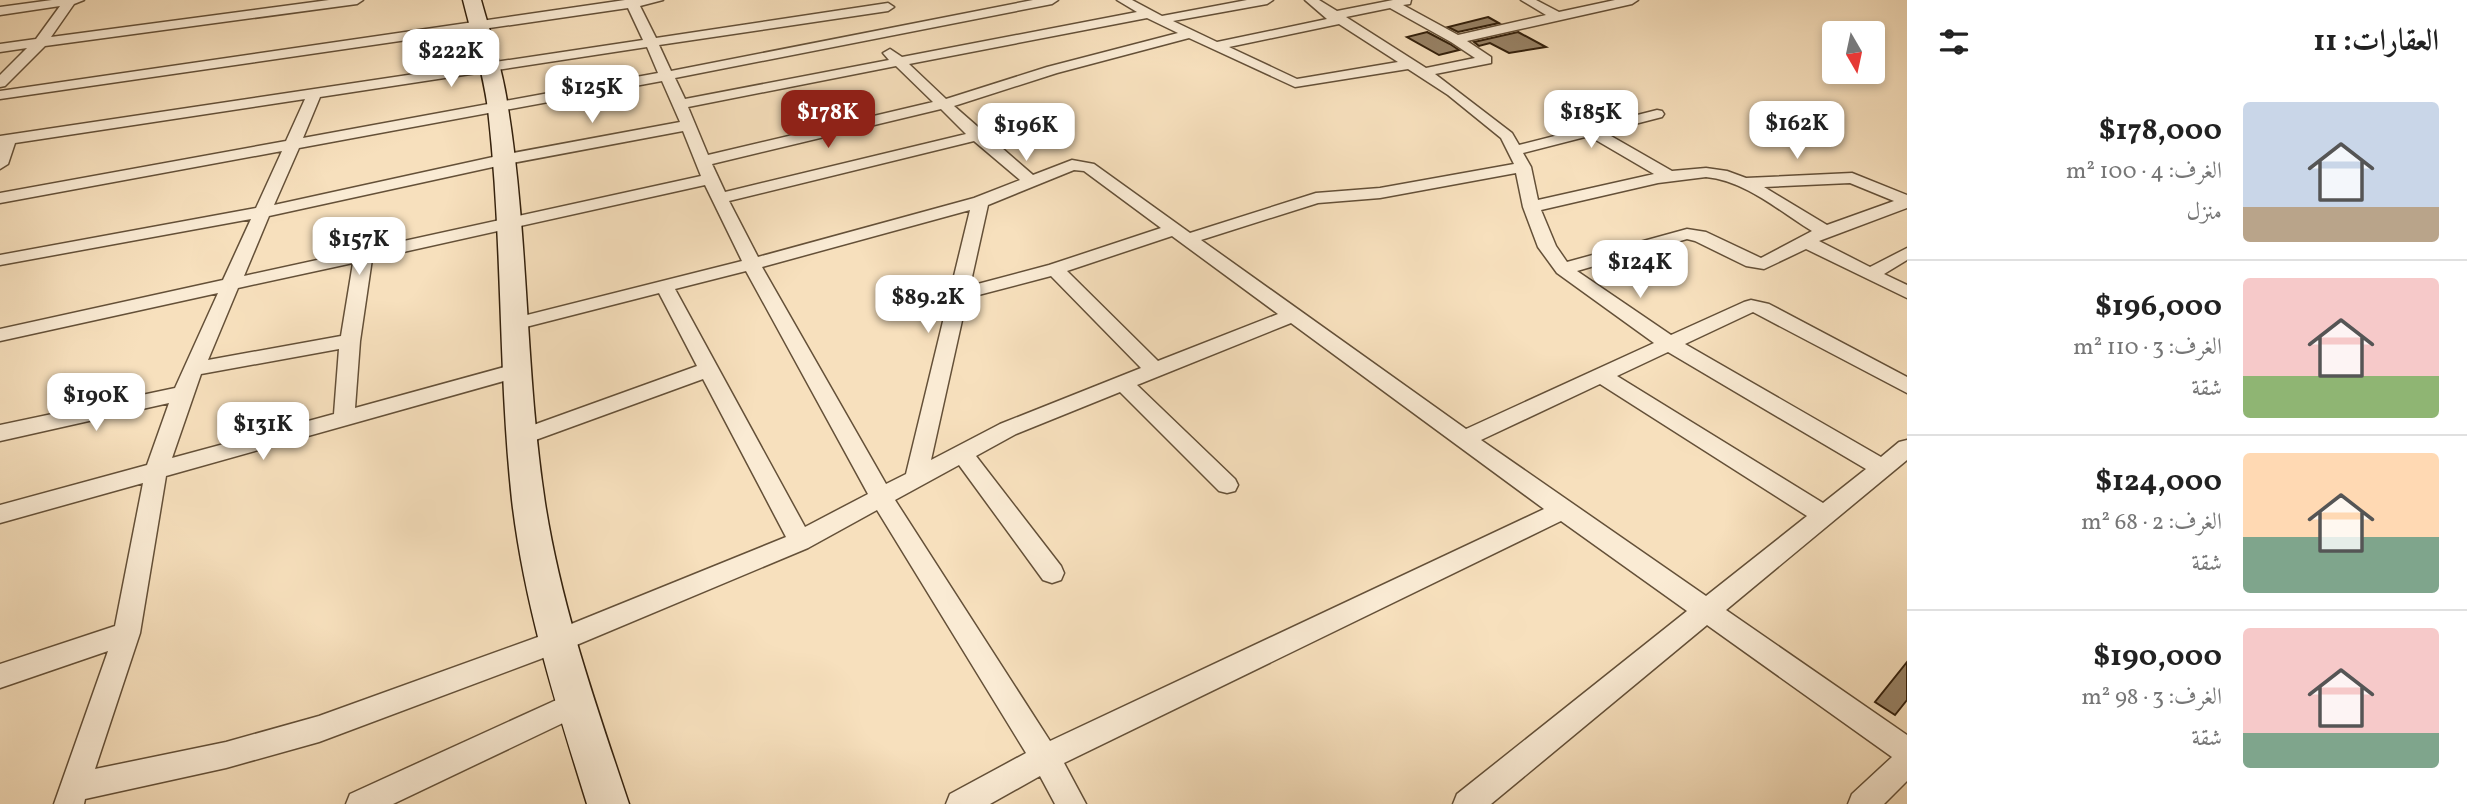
<!DOCTYPE html>
<html lang="ar">
<meta charset="utf-8">
<style>
:root{--surface:#fff;--page:#f2f2f2;--text:#222;--muted:#767676;--line:#e0e0e0;--accent:#8f2418}
body{margin:0;font-family:Vollkorn,Amiri,serif;background:var(--page);color:var(--text);direction:rtl;height:100vh;display:flex;flex-direction:column;font-size:26px;white-space:nowrap}
*{box-sizing:border-box;margin:0}
p{font-size:23px;color:var(--muted)}
.icon{flex:none;width:38px;height:38px;fill:none;stroke:currentColor;stroke-width:2;stroke-linecap:round;stroke-linejoin:round}
.map{position:relative;flex:1;overflow:hidden;direction:ltr}
.side{display:flex;flex-direction:column;background:var(--surface);width:560px}
.side>*{flex:none}
.needle{width:46px;rotate:171deg}
.controls{position:absolute;left:1822px;top:21px;display:grid;gap:14px}
.controls a{display:grid;place-items:center;width:63px;height:63px;border-radius:7px;background:var(--surface);box-shadow:0 4px 10px #0003;font-size:35px}
.price{position:absolute;translate:-50% -60px;padding:0 16px;border-radius:14px;background:#fff;color:#222;font-size:23px;line-height:46px;filter:drop-shadow(0 2px 4px #0008)}
.price::after{content:'';position:absolute;left:50%;top:42px;width:21px;height:16px;margin-left:-10px;background:inherit;clip-path:polygon(0 0,100% 0,50% 100%)}
.price.active{background:var(--accent);color:#fff}
ul{padding:0;list-style:none}
li{display:flex;align-items:center;gap:21px;height:175px;padding:0 28px}
li+li{border-top:2px solid var(--line)}
li span{display:grid;place-items:center;flex:none;width:196px;height:140px;border-radius:7px;color:#555}
li>.icon{margin-inline-start:auto}
span .icon{width:84px;height:84px;fill:#fffc;stroke-width:1}
li b{font-size:30px}
h2{display:flex;justify-content:space-between;align-items:center;height:84px;padding:0 28px;font-size:30px}
main{display:flex;flex:1;min-height:0}
.map>svg:first-child{display:block}
.building{fill:#998468;stroke:#33200c;stroke-width:2}
.lines{fill:none;stroke-linecap:round;stroke-linejoin:round}
.street-casing{stroke:#645038;stroke-width:3}
.secondary-casing{stroke:#33200c;stroke-width:3}
.street{fill:#faebd4;fill-rule:evenodd}
.secondary{fill:#faebd4;fill-rule:evenodd}
</style>
<main>
<section class="side">
<h2>العقارات: 11<svg class="icon" aria-label="filters" viewBox="0 0 24 24"><path d="M4 7h16M4 17h16"/><circle cx="9" cy="7" r="2"/><circle cx="15" cy="17" r="2"/></svg></h2>
<ul>
<li><span style="background:linear-gradient(#c9d6e8 75%,#b9a48a 0)"><svg class="icon" aria-label="home" viewBox="0 0 24 24"><path d="M3 11l9-7 9 7M6 9v11h12V9"/></svg></span><div><b>$178,000</b><p>الغرف: 4 · 100 m²</p><p>منزل</p></div></li>
<li><span style="background:linear-gradient(#f6c9c9 70%,#8fb573 0)"><svg class="icon" aria-label="home" viewBox="0 0 24 24"><path d="M3 11l9-7 9 7M6 9v11h12V9"/></svg></span><div><b>$196,000</b><p>الغرف: 3 · 110 m²</p><p>شقة</p></div></li>
<li><span style="background:linear-gradient(#ffd9b3 60%,#7fa58c 0)"><svg class="icon" aria-label="home" viewBox="0 0 24 24"><path d="M3 11l9-7 9 7M6 9v11h12V9"/></svg></span><div><b>$124,000</b><p>الغرف: 2 · 68 m²</p><p>شقة</p></div></li>
<li><span style="background:linear-gradient(#f6c9c9 75%,#7fa58c 0)"><svg class="icon" aria-label="home" viewBox="0 0 24 24"><path d="M3 11l9-7 9 7M6 9v11h12V9"/></svg></span><div><b>$190,000</b><p>الغرف: 3 · 98 m²</p><p>شقة</p></div></li>
</ul>
</section>
<div class="map">
<svg width="1907" height="804" viewBox="0 0 1907 804">
<rect width="100%" height="100%" fill="#f7e0bd"/>
<filter id="stains"><feTurbulence type="fractalNoise" baseFrequency=".00286" numOctaves="4"/><feColorMatrix values="0 0 0 0 .2 0 0 0 0 .09 0 0 0 0 .02 0 0 0 .5 -.17"/></filter>
<radialGradient id="worn" r=".72"><stop offset=".6" stop-color="#630" stop-opacity="0"/><stop offset="1" stop-color="#630" stop-opacity=".3"/></radialGradient>
<path class="building" d="M1488,17L1499,23L1458,32L1448,27Z
M1427,32L1450,44L1459,50L1439,55L1407,37Z
M1518,32L1546,47L1509,53L1490,43L1479,46L1474,42Z
M1907,662V700L1895,715L1875,702Z"/>
<g class="lines">
<g class="street-casing">
<path id="street" d="M52,0H84L74,4L51,37L329,0H363L357,4L45,46L5,86L0,87V75L27,48L0,52V44L36,39L60,6L0,15V7Z
M625,0H663L640,6L656,38L888,3L894,7L888,11L659,45L671,71L1033,0H1058L1052,4L675,78L685,99L889,60L883,53L890,49L902,57L1137,12L1117,0H1132L1162,16L1247,0H1273L1267,4L1173,21L1217,42L1327,19L1305,0H1319L1337,11L1393,0H1411L1410,4L1403,5L1458,35L1546,15L1521,0H1536L1559,12L1615,0H1638L1632,4L1467,41L1491,57V63L1435,74L1512,133L1519,145L1657,110L1662,111L1664,114L1662,117L1604,132L1672,171L1706,168L1727,171L1746,178L1852,173L1907,195V208L1819,241L1870,267L1907,248V260L1884,274L1907,285V298L1806,249L1764,269L1746,266L1695,241L1687,239L1577,271L1671,335L1744,302L1751,300L1769,304L1907,377V393L1753,312L1685,344L1881,457L1899,442L1907,440V460L1726,610L1907,735V781L1884,804H1848L1852,794L1892,757L1707,625L1491,804H1453L1457,794L1687,611L1561,521L1064,763L1086,804H1055L1040,776L990,804H946L950,794L1026,753L877,510L808,548L567,649L319,742L226,768L85,799L84,804H54L108,651L0,688V664L115,626L143,483L0,523V505L147,465L169,403L0,441V425L175,388L218,293L0,341V329L223,280L251,219L0,265V255L256,208L282,151L0,203V193L286,141L305,99L15,143L8,164L0,169V136L643,40L628,8L0,99V91ZM1390,8L1451,42L1475,58L1426,68L1346,17ZM1147,18L1178,33L1047,67L946,99L909,64ZM1339,24L1398,62L1297,79L1229,47ZM1189,38L1295,87L1408,69L1448,95L1501,138L1514,164L1380,188L1316,193L1190,233L1094,164L1072,160L1033,175L954,106L1057,73ZM647,47L658,73L303,138L320,97ZM896,66L933,102L708,155L688,107ZM662,81L680,122L502,155L274,205L299,148ZM941,109L966,134L725,192L712,164ZM683,131L701,176L244,276L269,216L502,165ZM1589,136L1654,174L1538,200L1531,167L1523,153ZM974,141L1020,180L974,198L758,257L729,201ZM1074,170L1084,171L1161,228L1049,265L970,286L988,205ZM1516,173L1523,207L1538,247L1557,273L1654,343L1466,429L1201,240L1318,203L1380,198ZM1706,177C1746,181 1779,211 1812,231L1761,258L1706,232L1687,229L1567,262L1556,246L1541,210L1658,183ZM1850,183L1894,201L1827,225L1764,187ZM705,185L742,261L507,320L504,324L507,328L514,330L659,293L697,366L514,432L511,437L514,442L522,445L530,442L703,379L786,537L549,633L319,716L226,742L95,769L140,633L166,476L522,376L525,371L522,366L515,364L355,408L360,341L372,259ZM970,210L906,474L886,484L762,267ZM1172,236L1278,314L1158,361L1067,271ZM353,263L341,336L208,360L238,288ZM746,271L868,494L805,527L675,289ZM1051,276L1141,368L1000,424L931,460L967,298ZM1291,323L1544,509L1050,741L895,500L959,465L1043,580L1052,583L1061,580L1064,573L1061,566L976,456L1016,434L1120,392L1219,491L1227,493L1235,491L1238,485L1235,479L1137,385ZM339,349L334,414L172,458L201,374ZM1668,352L1866,469L1823,503L1617,376ZM1600,384L1807,516L1706,596L1481,440Z
M576,691L586,694L590,703L586,712L393,804H346L350,794Z"/>
</g>
<g class="secondary-casing">
<path id="secondary" d="M463,0H481C491,36 503,71 508,108C529,239 525,372 545,503C561,606 596,705 629,804H587C556,705 524,604 512,500C498,370 503,239 488,109C483,72 472,36 463,0Z"/>
</g>
<use href="#street" class="street"/>
<use href="#secondary" class="secondary"/>
</g>
<rect width="100%" height="100%" filter="url(#stains)"/>
<rect width="100%" height="100%" fill="url(#worn)"/>
</svg>
<div class="controls">
<a><svg class="needle" viewBox="-14 -14 28 28"><path d="M0-13l5 13h-10z" fill="#e53935"/><path d="M0 13l5-13h-10z" fill="#767676"/></svg></a>
</div>
<b class="price" style="left:451px;top:89px">$222K</b>
<b class="price" style="left:592px;top:125px">$125K</b>
<b class="price active" style="left:828px;top:150px">$178K</b>
<b class="price" style="left:1591px;top:150px">$185K</b>
<b class="price" style="left:1797px;top:161px">$162K</b>
<b class="price" style="left:1026px;top:163px">$196K</b>
<b class="price" style="left:359px;top:277px">$157K</b>
<b class="price" style="left:1640px;top:300px">$124K</b>
<b class="price" style="left:928px;top:335px">$89.2K</b>
<b class="price" style="left:96px;top:433px">$190K</b>
<b class="price" style="left:263px;top:462px">$131K</b>
</div>
</main>
